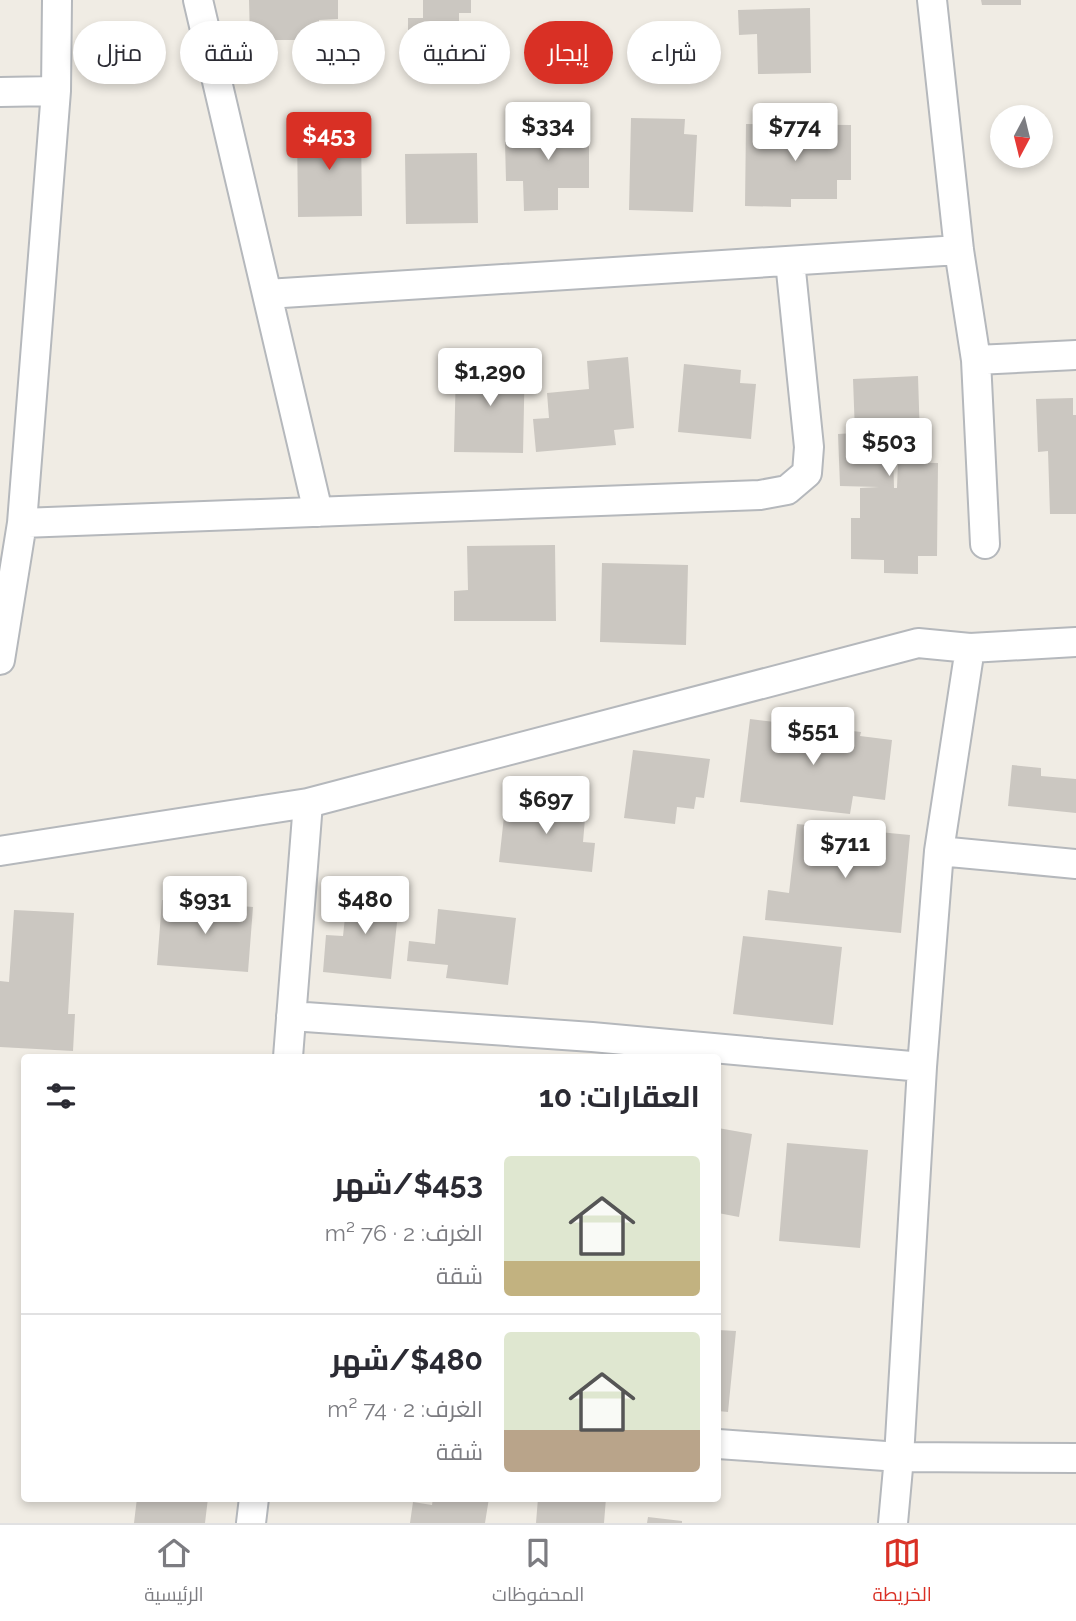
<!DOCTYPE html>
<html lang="ar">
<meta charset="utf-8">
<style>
:root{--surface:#fff;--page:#f7f7f7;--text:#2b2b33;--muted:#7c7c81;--line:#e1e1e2;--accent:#d93025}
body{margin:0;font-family:Raleway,Cairo,sans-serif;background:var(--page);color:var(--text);direction:rtl;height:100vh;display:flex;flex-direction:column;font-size:26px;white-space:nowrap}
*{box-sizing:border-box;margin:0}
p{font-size:23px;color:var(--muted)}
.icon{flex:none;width:38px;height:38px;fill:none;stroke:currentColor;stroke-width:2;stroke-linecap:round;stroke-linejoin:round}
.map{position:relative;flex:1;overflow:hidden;direction:ltr}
.details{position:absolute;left:21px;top:1054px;width:700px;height:448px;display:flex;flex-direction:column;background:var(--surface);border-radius:7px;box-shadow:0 4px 10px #0003;direction:rtl}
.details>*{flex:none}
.guide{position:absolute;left:21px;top:21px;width:700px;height:63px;direction:rtl;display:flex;gap:14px}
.needle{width:46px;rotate:187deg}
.fabs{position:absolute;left:990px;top:105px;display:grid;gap:14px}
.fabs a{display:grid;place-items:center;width:63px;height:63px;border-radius:50%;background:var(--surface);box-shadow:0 4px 10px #0003;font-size:35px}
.price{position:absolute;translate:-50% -60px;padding:0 16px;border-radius:7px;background:#fff;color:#222;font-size:23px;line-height:46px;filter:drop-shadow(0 2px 4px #0008)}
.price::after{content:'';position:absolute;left:50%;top:42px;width:21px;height:16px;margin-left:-10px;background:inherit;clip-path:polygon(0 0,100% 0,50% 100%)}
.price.on{background:var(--accent);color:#fff}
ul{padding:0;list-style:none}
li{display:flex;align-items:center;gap:21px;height:175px;padding:0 21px}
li+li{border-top:2px solid var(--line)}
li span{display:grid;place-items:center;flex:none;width:196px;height:140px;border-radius:7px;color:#555}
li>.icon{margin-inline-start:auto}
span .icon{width:84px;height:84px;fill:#fffc;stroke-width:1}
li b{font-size:30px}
h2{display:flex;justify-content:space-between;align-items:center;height:84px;padding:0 21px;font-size:30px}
.chip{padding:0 24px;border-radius:32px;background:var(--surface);box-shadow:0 4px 10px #0003;font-size:24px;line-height:63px}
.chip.on{background:var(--accent);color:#fff}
.tabs{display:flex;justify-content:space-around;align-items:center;height:98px;border-top:2px solid var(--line);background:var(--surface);font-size:19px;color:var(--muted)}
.tabs a{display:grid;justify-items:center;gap:4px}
.tabs .on{color:var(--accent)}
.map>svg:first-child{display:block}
.building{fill:#cbc7c1}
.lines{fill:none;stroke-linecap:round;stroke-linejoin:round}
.minor-casing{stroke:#b5b8bc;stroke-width:32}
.minor{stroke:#fff;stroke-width:28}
</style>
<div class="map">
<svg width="1076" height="1523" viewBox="0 0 1076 1523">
<rect width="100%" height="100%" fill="#f0ece4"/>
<path class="building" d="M249,0H338V19L319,20V40H250Z
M423,0H471V13H459V42H408V18H423Z
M981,0H1021V5H982Z
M810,8L811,73L758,74L757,34L739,35L738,10Z
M570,109L571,147L589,146V188H558V210L524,211L523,181H506L505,142H538L537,110Z
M631,118L685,119L684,134L697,135L693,212L629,210Z
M746,124L851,125V180H837V199H791V207L745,206Z
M361,128L362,216L298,217L297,129Z
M477,153L478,223L406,224L405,154Z
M504,356H525L523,453L454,452L456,366H503Z
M628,357L634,428L614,430L616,445L536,452L533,419L549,418L547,393L589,389L587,361Z
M684,364L741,370L740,383L756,384L751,439L678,432Z
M918,376L920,439L874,440L875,454L893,453L894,488H897L898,462L938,463L937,556H918V574L884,573V560L851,559V518H860V488L879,487L840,486L838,434L855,433L853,379Z
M1073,398V415H1076V514H1050L1048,451L1038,452L1036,399Z
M555,545L556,621H454V591L468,590L467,546Z
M602,563L688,565L686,645L600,642Z
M750,719L861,732L860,736L892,740L885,800L853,796L850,814L740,802Z
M633,750L710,759L704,798L696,797L694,809L677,807L675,824L624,818Z
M1012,765L1041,768V776L1076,779V813L1008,806Z
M506,798L586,807L583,842L595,843L592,872L499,862Z
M797,824L910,835L901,933L765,920L768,890L789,893Z
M348,889L400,894L391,979L323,972L326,935L343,936Z
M162,900L253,907L248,972L157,965Z
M438,909L516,918L508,985L446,978L448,965L407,961L409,941L435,944Z
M14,910L74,913L68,1014H75L73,1051L0,1047V981L9,982Z
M743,936L842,947L833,1025L733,1014Z
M718,1128L752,1134L739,1217L718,1213Z
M787,1143L868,1150L860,1248L779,1241Z
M718,1330L736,1331L728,1412L718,1411Z
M137,1498H208L205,1523H134Z
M433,1498H489L485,1523H410L413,1502L432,1505Z
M538,1498H606L604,1523H536Z
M648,1517L682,1521V1523H647Z"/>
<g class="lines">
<g class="minor-casing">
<path id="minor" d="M198,0L318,512
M932,0L959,250L976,360L985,544
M0,92L56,91
M267,294L959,250
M976,360L1076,355
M22,523L760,495L787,490L807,473L809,447L790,261
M0,660L22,523L56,91L57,0
M308,803L918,643L970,648L1076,642
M0,851L308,803L288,1057
M939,851L1076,864
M291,1016L592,1037L922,1067
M718,1444L899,1457L1076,1458
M251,1523L254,1498
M893,1523L899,1457L922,1067L939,851L970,648"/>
</g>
<use href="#minor" class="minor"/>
</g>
</svg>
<div class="fabs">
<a><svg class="needle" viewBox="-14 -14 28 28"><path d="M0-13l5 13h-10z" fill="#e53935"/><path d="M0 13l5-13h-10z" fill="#7c7c81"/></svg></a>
</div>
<b class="price" style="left:548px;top:162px">$334</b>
<b class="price" style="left:795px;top:163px">$774</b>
<b class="price on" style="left:329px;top:172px">$453</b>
<b class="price" style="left:490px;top:408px">$1,290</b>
<b class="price" style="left:889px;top:478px">$503</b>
<b class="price" style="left:813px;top:767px">$551</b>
<b class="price" style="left:546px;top:836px">$697</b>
<b class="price" style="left:845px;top:880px">$711</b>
<b class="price" style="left:205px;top:936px">$931</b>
<b class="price" style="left:365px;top:936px">$480</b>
<div class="guide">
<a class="chip">شراء</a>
<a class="chip on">إيجار</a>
<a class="chip">تصفية</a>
<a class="chip">جديد</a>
<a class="chip">شقة</a>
<a class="chip">منزل</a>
</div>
<section class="details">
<h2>العقارات: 10<svg class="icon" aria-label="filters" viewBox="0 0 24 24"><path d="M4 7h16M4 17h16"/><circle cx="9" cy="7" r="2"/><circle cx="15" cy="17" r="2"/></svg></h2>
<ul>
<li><span style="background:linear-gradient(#dfe7d0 75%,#c2b280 0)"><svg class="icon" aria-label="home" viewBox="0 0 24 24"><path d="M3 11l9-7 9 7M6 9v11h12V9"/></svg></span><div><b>$453/شهر</b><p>الغرف: 2 · 76 m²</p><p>شقة</p></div></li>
<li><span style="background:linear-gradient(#dfe7d0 70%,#b9a48a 0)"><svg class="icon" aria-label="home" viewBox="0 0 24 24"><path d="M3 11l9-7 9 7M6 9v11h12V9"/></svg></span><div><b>$480/شهر</b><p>الغرف: 2 · 74 m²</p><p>شقة</p></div></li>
</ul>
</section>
</div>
<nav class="tabs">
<a class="on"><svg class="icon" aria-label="map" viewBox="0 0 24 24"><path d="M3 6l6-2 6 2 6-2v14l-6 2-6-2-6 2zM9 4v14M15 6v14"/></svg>الخريطة</a>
<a><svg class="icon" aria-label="saved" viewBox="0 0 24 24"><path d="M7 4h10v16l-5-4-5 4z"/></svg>المحفوظات</a>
<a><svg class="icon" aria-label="home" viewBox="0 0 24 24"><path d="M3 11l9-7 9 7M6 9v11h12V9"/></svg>الرئيسية</a>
</nav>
